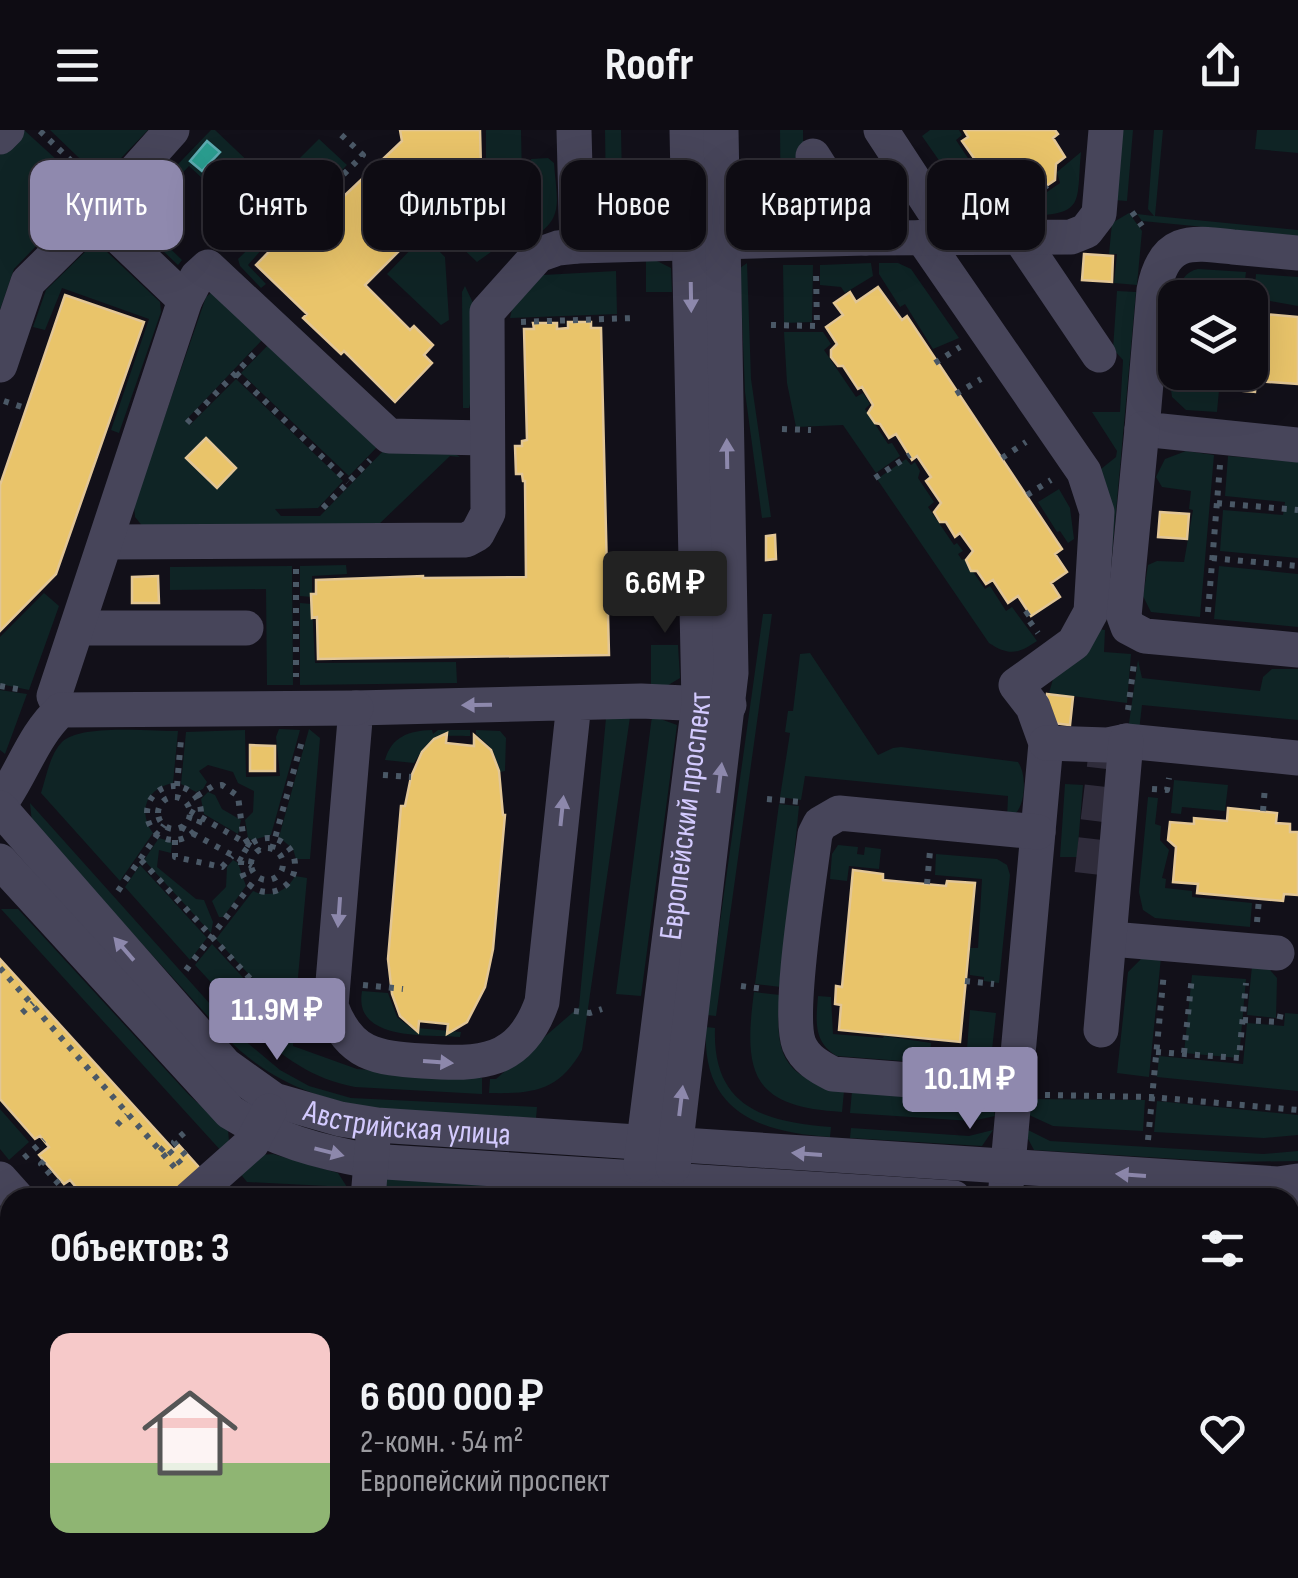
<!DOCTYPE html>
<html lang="ru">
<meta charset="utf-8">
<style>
:root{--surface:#0e0c13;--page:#1c1a21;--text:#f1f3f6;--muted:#9b9ba0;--line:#2e2c33;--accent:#8f89ae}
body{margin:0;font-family:"Sofia Sans Condensed",sans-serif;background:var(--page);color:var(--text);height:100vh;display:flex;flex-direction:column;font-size:38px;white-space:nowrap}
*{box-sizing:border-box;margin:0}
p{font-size:32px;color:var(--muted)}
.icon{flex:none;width:55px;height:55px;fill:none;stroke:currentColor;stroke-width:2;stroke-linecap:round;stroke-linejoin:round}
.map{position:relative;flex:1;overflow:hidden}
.panel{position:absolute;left:0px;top:1058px;width:1300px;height:392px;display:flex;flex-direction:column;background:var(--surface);border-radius:30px 30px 0 0;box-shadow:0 10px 40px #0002,0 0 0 2px var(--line)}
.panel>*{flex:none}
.hud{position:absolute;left:30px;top:30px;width:1240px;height:90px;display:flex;gap:20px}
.tools{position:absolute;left:1158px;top:150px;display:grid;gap:20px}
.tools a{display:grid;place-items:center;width:110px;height:110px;border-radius:20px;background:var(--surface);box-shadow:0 10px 40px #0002,0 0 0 2px var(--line);font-size:50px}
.price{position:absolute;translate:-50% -85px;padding:0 22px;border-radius:10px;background:var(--accent);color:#fff;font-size:32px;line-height:65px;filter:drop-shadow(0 2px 5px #0008)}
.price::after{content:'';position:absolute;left:50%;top:60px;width:30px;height:22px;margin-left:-15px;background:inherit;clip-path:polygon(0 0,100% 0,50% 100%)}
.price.selected{background:#222;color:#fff}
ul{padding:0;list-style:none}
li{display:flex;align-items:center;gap:30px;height:250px;padding:0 50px}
li span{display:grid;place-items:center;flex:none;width:280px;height:200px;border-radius:20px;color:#555}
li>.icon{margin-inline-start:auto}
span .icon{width:120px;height:120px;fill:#fffc;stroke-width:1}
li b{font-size:42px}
h2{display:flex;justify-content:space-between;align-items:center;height:120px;padding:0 50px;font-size:42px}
.tag{padding:0 35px;border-radius:20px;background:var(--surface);box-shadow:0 10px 40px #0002,0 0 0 2px var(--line);font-size:35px;line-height:90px}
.tag.selected{background:var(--accent);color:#fff}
header{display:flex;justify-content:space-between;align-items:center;height:130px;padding:0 50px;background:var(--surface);font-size:45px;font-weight:700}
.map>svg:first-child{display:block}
.green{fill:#0f2425}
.homes{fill:#e9c46a;stroke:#e2c696;stroke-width:2.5}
.schools{fill:#2a9d8f;stroke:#5daab0;stroke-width:2.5}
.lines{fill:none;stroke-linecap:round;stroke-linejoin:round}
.minor-tunnel{stroke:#2f2c3b;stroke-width:35;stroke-dasharray:35 18;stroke-linecap:butt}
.path{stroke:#4a5866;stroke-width:6;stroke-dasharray:5 8;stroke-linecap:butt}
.minor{stroke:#47455a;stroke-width:35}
.oneway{fill:#8d88ac}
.labels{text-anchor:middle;stroke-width:10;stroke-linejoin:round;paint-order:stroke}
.street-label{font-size:32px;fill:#d3cafe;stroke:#100c1d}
</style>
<header><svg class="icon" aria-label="menu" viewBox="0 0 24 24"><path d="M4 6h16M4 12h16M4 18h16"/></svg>Roofr<svg class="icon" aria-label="share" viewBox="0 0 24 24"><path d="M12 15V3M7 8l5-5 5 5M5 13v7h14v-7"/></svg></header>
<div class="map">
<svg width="1298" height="1448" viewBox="0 0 1298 1448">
<rect width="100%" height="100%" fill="#121019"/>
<path class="green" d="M24,0L90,60L14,139L0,180V25Z
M50,0H148L101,49Z
M211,0H215L273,55L319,9L347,35L319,64C288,49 272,74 252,94L189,36L171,55L180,64L149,98L182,130L178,135L127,87Z
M486,0H521L523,99L477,132L437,94L486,42Z
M605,0H621L623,102L591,98L593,66H606Z
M780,0H803L804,83L797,90L781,93Z
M930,0H959L962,5L956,10L979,45L985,42L1001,65L1006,63L1018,82V86L984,87L975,82L922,6Z
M1121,0H1133L1127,71L1114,70Z
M1154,0H1163L1155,86L1298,100V106L1142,91L1137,84L1154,86L1148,79Z
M1257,0H1298V23L1255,19Z
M1081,22C1076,73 1086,84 1029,86L1028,75L1060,53L1057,42Z
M548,28L554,33C556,66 566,90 532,107L531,29Z
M1129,83L1142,101L1137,155L1114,153L1117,124H1109L1112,93Z
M272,96L278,101L248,135L266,154L261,158L240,136L238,129Z
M430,112L445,127L449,190L441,195L387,144L416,114L423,120Z
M87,120H105L160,172L161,182L119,303L111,300L149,189L62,158L45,200L33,197L46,160Z
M646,131H657L671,138L672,162H646Z
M747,133L751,249L771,387L762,388L745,262L740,138Z
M871,133L873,146L845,163L841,157L820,155V135Z
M879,133H898L911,139L959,208L933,219L905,174L900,177L879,144Z
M783,135H813L812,192L784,193Z
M1198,139L1246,142L1243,167L1225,166V162L1196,160L1195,164L1179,163C1181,150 1185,142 1198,139Z
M616,141L617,184L510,188L512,179L543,145Z
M1256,144L1298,147V176L1254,168Z
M465,156L473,173L472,267L469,278H463L462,162Z
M1117,161L1136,162L1108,469L1096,343L1116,327L1117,321L1092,282H1120L1123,230L1113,219Z
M212,162L263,209L185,291L190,295L236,249L343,351L318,378L275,379L281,386H320L387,317L450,321L460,327L450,326L377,396L144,398L135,387L134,375L206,167Z
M784,202H823L831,214L824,220L856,267L863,263L870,274L865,279L888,314L892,313L900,326L876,343L843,295L796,297L787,253Z
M1175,206L1177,248L1184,249V255L1219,260L1217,282L1186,280L1172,267L1170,252Z
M268,215L379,315L349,346L241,243Z
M1186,321L1214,325L1200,487L1151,482L1143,466L1148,435L1157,431L1184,432L1193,380L1189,379L1191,361L1162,357L1156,347L1165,329Z
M1228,326L1298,332V428L1220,421L1223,380L1283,385L1285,372L1225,366Z
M906,329L911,335L915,332L920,341L918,348L934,372L928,377L954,415L957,413L963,421L958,424L962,430L964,429L985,459L990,456L1006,481L1012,477L1037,511C1018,524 1009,526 989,513L877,349Z
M1059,359L1070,378L1074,409L1068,413L1060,401L1057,402L1038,372Z
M346,435L347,444L312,446V467L300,466V436Z
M292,436L293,555H267L266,459L170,460V437Z
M1219,436L1298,444V497L1214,489Z
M44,463L59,476L29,560L0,554V507Z
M300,473L312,474L315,533L456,532L457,553L300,555Z
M763,484H772L716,886L707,885Z
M1098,499L1105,500L1104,522L1131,524L1127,573L1049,563L1053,549Z
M651,515H678L680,548L665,557H651Z
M810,523L878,625L893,618L901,617L1018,632C1028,646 1026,684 1007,689L1008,666L805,646L801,670L780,667L790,603L785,602L788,581H793L800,524Z
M1138,530L1142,548L1260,561L1263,547L1272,539H1298V590L1142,575L1139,601L1128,600Z
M0,560L27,564L5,624L0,620Z
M652,586L677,595L641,866L616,864Z
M630,587L582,920C559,961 533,964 489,963L490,949H496L579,877L606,588Z
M279,599L300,600L271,705L252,710L248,708L245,690L253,682L254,661L238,653L233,642L208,635L199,641L207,652L203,659L196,662L181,654L186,602L245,600L246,647L280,646L276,607Z
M309,599L320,608L310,729H296L293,719L279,707Z
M432,600L433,604L438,600H470V606C438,605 431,604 414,633L385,630C392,606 409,601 432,600Z
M476,600L500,601L506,608L505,641L500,642L492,619L476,604Z
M178,601L173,653C147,658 137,681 153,703L120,751L41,663C46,648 50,624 62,612C79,594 152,601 178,601Z
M1174,650L1228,655L1225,681L1182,677L1181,684L1171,683Z
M1065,654L1083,655L1077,727H1060Z
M208,662L215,665L222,679L241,690L238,704L204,684L201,669Z
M1148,667L1158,668L1155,694L1161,696L1160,710L1169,720L1162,748L1166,749L1165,758L1192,761V767L1252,773L1250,797L1155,788L1143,780L1139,762Z
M30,673L237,904L280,940L309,956L351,968L537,977L536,988C428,981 318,994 234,915L32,693Z
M779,674L799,676L781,857L755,854Z
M159,708L172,712L171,723L159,720L157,737L196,769L204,770L213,792L211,803L144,730Z
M838,715L858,717L857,724L864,725L865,717L881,719L879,739L849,736L847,751L830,749L832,724Z
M936,724L997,729L1007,735L1010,745L999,853L984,851V847L970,845V818H978L982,749L935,745Z
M233,730L238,733L246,756L223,787H219L212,771L226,757L227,737Z
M140,735L207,808L190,830L125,757Z
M295,746L307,748L296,869L269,866L216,809L253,761C269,768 286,763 295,746Z
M1,779H18L189,965L228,1000L229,1011L223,1023Z
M212,814L264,870L296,874L293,916L357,939L482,948V964L355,957C281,943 243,886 195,835Z
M1161,827L1149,947L1117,943L1128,842L1141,829Z
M1252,836L1270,840L1277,848L1276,888L1247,885Z
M1192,845L1246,849L1239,928L1184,923Z
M362,861L388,863L397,887L416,902L417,898L461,902L460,907C428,904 353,912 362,861Z
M754,862L780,865C774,925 783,947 844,961L842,982C752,977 743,944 754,862Z
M818,866L831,867L833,904L883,908L884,906L931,913L929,933L837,926C813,912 816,891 818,866Z
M970,880L996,883L991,929L982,936L936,934L938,917L967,919Z
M1285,883L1298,884V961L1157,947L1159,926L1243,934L1247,893L1284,896Z
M706,897L715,898C712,978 765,992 831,997L830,1007C759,1002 701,982 706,897Z
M852,961L992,971L995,986L972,991L850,983Z
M1029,969L1145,970L1143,1001L1053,996L1029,985Z
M1157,971L1298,985V1005L1264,1008L1154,1002Z
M0,979L29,1012L9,1030L0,1019Z
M851,998L969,1006L993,1000L982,1016L850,1008Z
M1028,1000L1050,1011L1263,1024L1298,1021V1031L1226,1032L1034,1020L1027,1007Z
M273,1024L338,1043L347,1057L247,1052L239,1042L260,1025Z
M388,1047L520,1056L517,1068L381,1061Z
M0,1087L10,1098L9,1173L0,1161Z"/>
<path class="homes" d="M400,0H480L481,39L365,155L410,200L414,196L433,215L424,225L432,233L395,272L344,221L341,224L303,188L307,184L256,135L293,97L302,106L402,11Z
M964,0H1055L1058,4L1053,8L1065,27L1056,34L1055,50L1024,71L1011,51L1003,56L988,34L981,38L962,11L968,7Z
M1084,124L1113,126L1112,152L1082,150Z
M878,157L902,190L907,186L1062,419L1055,424L1067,442L1051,453L1060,467L1031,486L1018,466L1008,473L993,450L986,454L977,441H971L966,430L973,421L960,403L955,407L946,392H940L934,382L941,373L926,351L931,347L917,326L912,330L896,304L889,308L880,294L875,293L868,283L873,275L862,257L858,259L843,236H838L831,227V220L837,214L826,197L843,185L834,173L850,162L856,172Z
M65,165L144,192L56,444L0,501V355Z
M1250,173L1265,174L1264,184L1298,187V254L1256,251L1255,262L1199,257L1200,251L1185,249L1186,242H1250Z
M568,192H591V198H601L609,525L318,529L317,487L312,488L311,464H316V450L423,446V448L526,447L525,351H523L522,344H516L515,316H522V311L527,310L524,199H534L533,193H557V199L568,198Z
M206,308L236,338L217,358L186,328Z
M1160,382L1189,384L1187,409L1158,407Z
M775,405L776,429L766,430V406Z
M158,446L159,473H132V447Z
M1047,564L1073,567L1070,595L1044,592Z
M447,603L446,613L474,616V605L491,620L499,641L503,685H505L493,819L485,857L467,892L447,904L448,894L419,891L418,902L400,886L392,864L388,829L401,676H405L411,647L422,622L434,609Z
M250,615L275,616V641H250Z
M1228,678L1277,683L1276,693L1290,694V702H1298V765L1284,764L1283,771L1197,763L1198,754L1173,752L1176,717L1168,710L1170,692L1194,694V688L1227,691Z
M853,740L883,744V750L946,756L947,751L975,753L960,912L839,900L841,875L835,874L836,856L842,857Z
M0,829L174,1020L179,1015L205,1044L182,1068H85L70,1050L64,1054L39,1025L49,1017L40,1006L35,1009L0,969Z
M1290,1197L1298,1198V1274L1295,1273L1296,1252L1290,1251Z
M431,1440H510L509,1448L438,1443Z
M779,1440H898V1448H778Z"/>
<path class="schools" d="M207,11L220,22L202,41L190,31Z"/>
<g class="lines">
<path class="minor-tunnel" d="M1092,744L1107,615"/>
<path class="path" d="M40,1L89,48
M316,72L363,25L336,0
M1026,74L1047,60L1045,57
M1132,82L1142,96
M271,86L288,102
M259,98L289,68L297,65L316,72L326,84
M521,192L634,188
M771,195L817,196L816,142
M935,233L960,217
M236,243L348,352
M956,264L981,249
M4,271L25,278
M187,293L256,222
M782,299L811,300
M1002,328L1026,312
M875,348L910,325
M1027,365L1051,350
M1217,373L1298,380
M323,378L370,330
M1212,428L1298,436
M296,439V547
M1029,482L1025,485L1038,503
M1208,482L1220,335
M0,556L23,560
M1128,580L1134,533
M383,645L411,647
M147 683a27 27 0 1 1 54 0a27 27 0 1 1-54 0Z
M177,656L181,609
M1152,659L1167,660L1169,648
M197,666L213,656L222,655L238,666L243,705L249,715
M158 683a16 16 0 1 1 32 0a16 16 0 1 1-32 0Z
M767,669L800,672
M190,681L260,721
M1263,681L1265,657
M181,697L252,736
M241 735a27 27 0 1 1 54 0a27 27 0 1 1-54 0Z
M175,710V727L222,737L232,726
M251 734a16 16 0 1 1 32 0a16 16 0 1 1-32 0Z
M272,719L302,611
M141,730L268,868L299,872
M927,754L930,721
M118,761L164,695
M1257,792L1259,769
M0,838L177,1040
M186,840L257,747
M965,851L994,854
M363,855L403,859
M741,856L764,859
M574,881L590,883L602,879
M22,883L33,873
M1243,890L1279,892L1281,882
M1156,922L1239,928L1246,853
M1184,923L1192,846
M1045,965L1151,967L1298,980
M117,995L127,985
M184,1003L174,1012L188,1028
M1148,1010L1164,842
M160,1021L165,1016L183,1036
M24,1028L44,1010
M44,1031L41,1034L64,1060L55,1068
M301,1068V1067
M0,1120L10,1113
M0,1167L9,1178
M0,1211H10
M1290,1286L1292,1264
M8,1292L10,1268
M1290,1309L1298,1310
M1290,1381L1298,1382
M425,1445L461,1448
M512,1448L513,1440
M770,1448L771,1440"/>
<g class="minor">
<path d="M574,0L577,116"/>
<path d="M881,0L951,107"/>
<path d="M0,7L7,0"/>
<path d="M813,26L865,108"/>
<path d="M922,107L1084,342L1097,382L1091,482L1074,513L1016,555L1033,577L1046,613L1005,1068"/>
<path d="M1020,108L1099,225"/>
<path d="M1298,123C1276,121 1255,119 1233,117C1190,112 1164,108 1154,160L1142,299L1298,315"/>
<path d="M185,170L197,147L208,137L389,306L486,308"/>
<path d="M0,235L28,152L96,85L172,0"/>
<path d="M1142,299L1124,486L1128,497L1145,506L1298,520"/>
<path d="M106,412L466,410L477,404L488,383L487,182L538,125L558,118L577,116L865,108L1071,107L1086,101L1099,84L1106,0"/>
<path d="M77,498H246"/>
<path d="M574,573L542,872C520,934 481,935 423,931C376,928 349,925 331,876L356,578L641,571L729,575"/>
<path d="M61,580L54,566L185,170L96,85"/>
<path d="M1046,613L1107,615L1126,611L1298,628"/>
<path d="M0,674C22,644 33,605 61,580L356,578"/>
<path id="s1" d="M0,678L225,935L274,970L340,989L377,995L1278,1054L1298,1051"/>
<path d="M0,731L230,982C274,1010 320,1022 370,1031L954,1068"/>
<path d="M1111,809L1277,823"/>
<path d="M1101,900L1126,611"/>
<path d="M1013,958L833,944C819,937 805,929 799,914C787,883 810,745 815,704L820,694L839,683L1038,702"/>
<path id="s2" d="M641,1035L699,573L687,0"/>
<path d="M673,1037L731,543L721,0"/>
<path d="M0,1049L17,1068"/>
<path d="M190,1068L252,1013L269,981"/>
<path d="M368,1068L373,1009"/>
<path d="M1290,1085L1298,1084"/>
<path d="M5,1349L10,1398"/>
<path d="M46,1440L57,1448"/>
<path d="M297,1440L337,1443"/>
<path d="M138,1448L152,1440"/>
<path d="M605,1448L606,1440"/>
<path d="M636,1448V1440"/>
<path d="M940,1448V1440"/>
</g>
</g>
<defs><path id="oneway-solid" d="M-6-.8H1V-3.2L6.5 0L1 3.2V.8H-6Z" transform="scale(2.5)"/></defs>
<g class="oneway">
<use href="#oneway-solid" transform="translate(691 167) rotate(89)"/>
<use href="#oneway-solid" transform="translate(727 324) rotate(-91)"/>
<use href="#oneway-solid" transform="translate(477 575) rotate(179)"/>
<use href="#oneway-solid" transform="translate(720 648) rotate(-83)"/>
<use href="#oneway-solid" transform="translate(562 681) rotate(-84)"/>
<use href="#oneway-solid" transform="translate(339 782) rotate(94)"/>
<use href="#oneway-solid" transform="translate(124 819) rotate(-131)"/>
<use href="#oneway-solid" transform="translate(438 932) rotate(4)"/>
<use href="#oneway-solid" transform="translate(681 971) rotate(-83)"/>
<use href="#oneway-solid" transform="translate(329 1022) rotate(14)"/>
<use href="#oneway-solid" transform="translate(807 1024) rotate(-176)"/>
<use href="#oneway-solid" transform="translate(1131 1045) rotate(-176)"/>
</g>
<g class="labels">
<g class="street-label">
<text dy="11" stroke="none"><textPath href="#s2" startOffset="352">Европейский проспект</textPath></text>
<text dy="11" stroke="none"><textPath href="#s1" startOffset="538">Австрийская улица</textPath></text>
</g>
</g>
</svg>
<div class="tools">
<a><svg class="icon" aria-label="layers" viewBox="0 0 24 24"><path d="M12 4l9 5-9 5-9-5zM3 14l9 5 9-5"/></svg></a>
</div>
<b class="price selected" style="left:665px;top:506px">6.6M ₽</b>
<b class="price" style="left:277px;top:933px">11.9M ₽</b>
<b class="price" style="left:970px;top:1002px">10.1M ₽</b>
<div class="hud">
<a class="tag selected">Купить</a>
<a class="tag">Снять</a>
<a class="tag">Фильтры</a>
<a class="tag">Новое</a>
<a class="tag">Квартира</a>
<a class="tag">Дом</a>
</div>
<section class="panel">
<h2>Объектов: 3<svg class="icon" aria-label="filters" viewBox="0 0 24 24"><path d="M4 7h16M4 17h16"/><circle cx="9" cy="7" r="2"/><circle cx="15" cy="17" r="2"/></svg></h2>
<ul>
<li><span style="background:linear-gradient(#f6c9c9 65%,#8fb573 0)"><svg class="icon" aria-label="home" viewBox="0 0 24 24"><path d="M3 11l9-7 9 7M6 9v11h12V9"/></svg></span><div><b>6 600 000 ₽</b><p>2-комн. · 54 m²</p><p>Европейский проспект</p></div><svg class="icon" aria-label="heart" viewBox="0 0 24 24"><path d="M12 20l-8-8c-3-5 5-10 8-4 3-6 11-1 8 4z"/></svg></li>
</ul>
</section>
</div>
